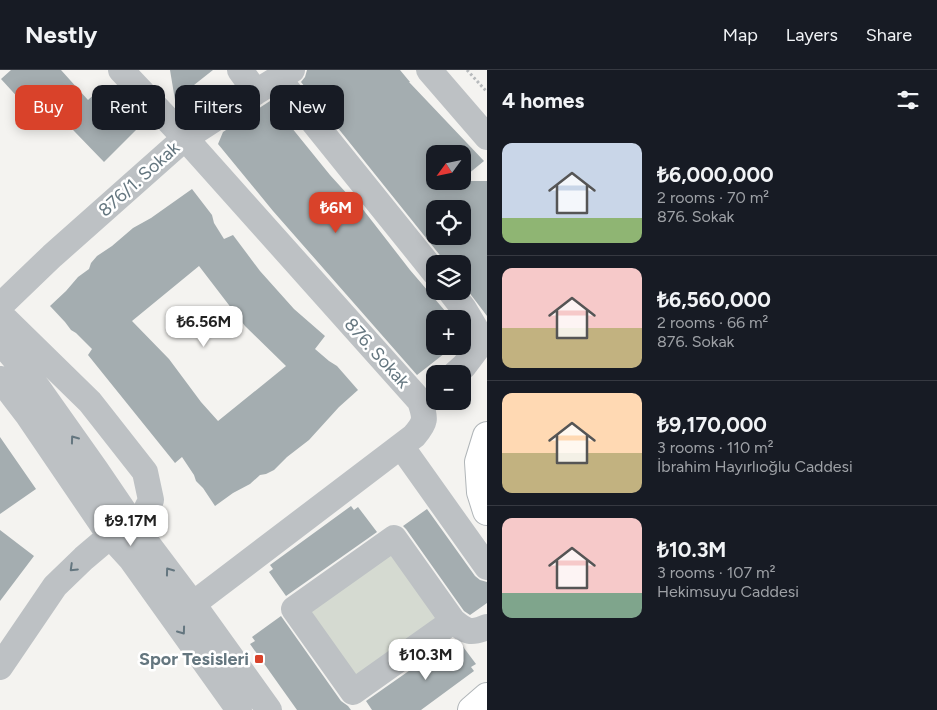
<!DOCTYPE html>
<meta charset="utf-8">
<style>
:root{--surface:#171b24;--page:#20242c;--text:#f1f3f6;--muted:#9ea1a6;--line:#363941;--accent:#d9422a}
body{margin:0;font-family:Figtree,sans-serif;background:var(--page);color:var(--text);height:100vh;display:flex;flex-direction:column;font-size:19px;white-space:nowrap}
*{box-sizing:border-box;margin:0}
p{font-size:16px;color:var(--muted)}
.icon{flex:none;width:28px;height:28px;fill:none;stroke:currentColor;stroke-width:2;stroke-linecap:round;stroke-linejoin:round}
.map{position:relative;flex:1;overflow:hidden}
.details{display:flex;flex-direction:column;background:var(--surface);width:450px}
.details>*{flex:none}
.guide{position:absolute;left:15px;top:15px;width:396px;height:45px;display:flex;gap:10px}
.needle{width:32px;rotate:237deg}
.buttons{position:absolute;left:426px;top:75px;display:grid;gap:10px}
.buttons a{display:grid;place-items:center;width:45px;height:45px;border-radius:10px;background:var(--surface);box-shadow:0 2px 12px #0003;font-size:25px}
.price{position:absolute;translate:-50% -42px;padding:0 11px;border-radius:10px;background:#fff;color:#222;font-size:16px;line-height:32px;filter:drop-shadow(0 1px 2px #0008)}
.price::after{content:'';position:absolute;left:50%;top:30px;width:15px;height:11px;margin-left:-8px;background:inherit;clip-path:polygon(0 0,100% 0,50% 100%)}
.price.on{background:var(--accent);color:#fff}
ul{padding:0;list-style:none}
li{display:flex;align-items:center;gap:15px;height:125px;padding:0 15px}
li+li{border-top:1px solid var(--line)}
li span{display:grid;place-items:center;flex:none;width:140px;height:100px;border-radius:10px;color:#555}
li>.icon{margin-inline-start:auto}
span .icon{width:60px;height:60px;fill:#fffc;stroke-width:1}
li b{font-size:21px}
h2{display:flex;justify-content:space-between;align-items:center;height:60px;padding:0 15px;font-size:21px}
.tag{padding:0 18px;border-radius:10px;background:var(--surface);box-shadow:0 2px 12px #0003;font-size:18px;line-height:45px}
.tag.on{background:var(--accent);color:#fff}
header{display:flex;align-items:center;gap:30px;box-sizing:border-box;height:70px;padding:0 25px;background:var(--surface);border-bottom:1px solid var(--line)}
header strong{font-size:24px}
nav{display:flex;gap:28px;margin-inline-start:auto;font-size:18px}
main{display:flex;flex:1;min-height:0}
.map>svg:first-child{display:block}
.green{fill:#d5dad1}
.building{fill:#a4adb0;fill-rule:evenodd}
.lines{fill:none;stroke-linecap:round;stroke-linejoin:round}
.major-casing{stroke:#b0b5b8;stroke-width:30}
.path{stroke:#b7babc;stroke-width:3;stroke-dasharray:2.5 2.5;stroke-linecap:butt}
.minor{stroke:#bdc1c4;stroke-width:26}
.major{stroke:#fff;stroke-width:28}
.oneway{stroke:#64767f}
.poi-dot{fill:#d9422a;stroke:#fff;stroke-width:2}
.labels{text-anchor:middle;stroke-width:5;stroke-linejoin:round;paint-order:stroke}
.street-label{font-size:18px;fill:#64767f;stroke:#fff}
.poi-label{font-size:18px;font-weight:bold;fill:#64767f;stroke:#fff;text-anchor:end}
</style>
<header>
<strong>Nestly</strong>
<nav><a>Map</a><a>Layers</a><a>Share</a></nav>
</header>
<main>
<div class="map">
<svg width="487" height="640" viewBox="0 0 487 640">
<rect width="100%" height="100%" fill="#f4f3f0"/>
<path class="green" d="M392,479L441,549L354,610L305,540Z"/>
<path class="building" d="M11,0H61L88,30L100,19L138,58L104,92L46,32L33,44L1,9Z
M170,0H213L175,30Z
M307,0H400L410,12H409L484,91L462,109V84H435V111H487V246L462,213V194H447L301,12L305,7ZM435,139H462V166H435Z
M270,31L330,105L349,126L351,124L410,200L452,249H435V276H454L417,305L273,141L218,74L223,62Z
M192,119L212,145L214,153L224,169L233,165L260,201L294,239L325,266L315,279L329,291L337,296L358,320L339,337L309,370L287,387L274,400L266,404L260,405L250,414L233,423L215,436L203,418L196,411L194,405L182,387L175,393L88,285L92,279L76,263L71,260L65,252L50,236L66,221L78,207L89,199L91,193L97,186L112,176L133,158L151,148ZM199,196L245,256L286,296L218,351L201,332L169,289L132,251Z
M0,367L36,419L0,444Z
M351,436L354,440L358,437L377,462L286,526L269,502L273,499L270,495Z
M427,439L475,506L480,510L487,512V533L470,545L464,541L406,459L403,456Z
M0,460L34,486L0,531Z
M281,546L341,631L348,636L351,640H297L250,574L255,571L252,567Z
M453,570L461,574L476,594L471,597L474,601L421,640H372L366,631Z"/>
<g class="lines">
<g class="major-casing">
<path id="major" d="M487,366L479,392L481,422L487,441
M472,640L487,627"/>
</g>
<path class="path" d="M467,0L487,22"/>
<path class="minor" d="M121,0L185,68L420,331C426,349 426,352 414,366L193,534
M240,0L256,22
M429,0L487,67
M278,8L435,203
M450,221L464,239L477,261L479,276L464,296L455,304
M0,236L52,186L185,68L256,22L292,0
M0,244L90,332L145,402L151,430L144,444L110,466L84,488L55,516L0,597
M0,272L16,290L38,318L96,400L132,453L193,534L269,640
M0,309L27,344L110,466L131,489L239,640
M401,376L487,497
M453,551L353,622L294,539L394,468L453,551C466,562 471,564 487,557"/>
<use href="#major" class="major"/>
</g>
<defs><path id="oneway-chevron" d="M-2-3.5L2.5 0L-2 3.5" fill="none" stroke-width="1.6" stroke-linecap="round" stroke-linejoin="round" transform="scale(1.25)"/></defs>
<g class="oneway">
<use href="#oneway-chevron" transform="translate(74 369) rotate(-126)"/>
<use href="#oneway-chevron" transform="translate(73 498) rotate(136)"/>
<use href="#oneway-chevron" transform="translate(169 501) rotate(-126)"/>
<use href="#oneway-chevron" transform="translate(182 561) rotate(54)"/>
</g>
<rect class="poi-dot" x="254" y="584" width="10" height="10" rx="2.5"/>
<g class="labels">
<g class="street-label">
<text transform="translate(139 109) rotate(-42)" y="6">876/1. Sokak</text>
<text transform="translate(377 283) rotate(48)" y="6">876. Sokak</text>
</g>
<g class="poi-label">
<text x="249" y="595">Spor Tesisleri</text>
</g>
</g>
</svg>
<div class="buttons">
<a><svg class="needle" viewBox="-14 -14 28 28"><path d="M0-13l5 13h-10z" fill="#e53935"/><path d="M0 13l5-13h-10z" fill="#9ea1a6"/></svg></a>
<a><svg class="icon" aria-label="locate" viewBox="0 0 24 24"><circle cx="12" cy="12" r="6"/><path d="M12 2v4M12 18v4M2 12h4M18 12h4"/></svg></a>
<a><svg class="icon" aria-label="layers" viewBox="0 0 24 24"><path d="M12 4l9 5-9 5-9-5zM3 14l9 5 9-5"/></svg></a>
<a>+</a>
<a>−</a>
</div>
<b class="price on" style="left:336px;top:164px">₺6M</b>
<b class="price" style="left:204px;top:278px">₺6.56M</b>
<b class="price" style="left:131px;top:477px">₺9.17M</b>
<b class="price" style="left:426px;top:611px">₺10.3M</b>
<div class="guide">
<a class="tag on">Buy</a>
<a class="tag">Rent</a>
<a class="tag">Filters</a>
<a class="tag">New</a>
</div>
</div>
<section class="details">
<h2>4 homes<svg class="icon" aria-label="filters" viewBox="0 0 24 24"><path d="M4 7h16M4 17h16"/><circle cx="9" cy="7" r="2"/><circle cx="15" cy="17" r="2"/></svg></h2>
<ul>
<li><span style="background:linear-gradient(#c9d6e8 75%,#8fb573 0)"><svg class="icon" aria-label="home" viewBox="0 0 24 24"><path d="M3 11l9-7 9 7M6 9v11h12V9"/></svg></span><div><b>₺6,000,000</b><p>2 rooms · 70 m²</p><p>876. Sokak</p></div></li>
<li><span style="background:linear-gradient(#f6c9c9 60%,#c2b280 0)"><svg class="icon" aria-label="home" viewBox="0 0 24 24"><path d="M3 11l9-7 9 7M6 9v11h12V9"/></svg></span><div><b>₺6,560,000</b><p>2 rooms · 66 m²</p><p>876. Sokak</p></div></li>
<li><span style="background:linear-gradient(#ffd9b3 60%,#c2b280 0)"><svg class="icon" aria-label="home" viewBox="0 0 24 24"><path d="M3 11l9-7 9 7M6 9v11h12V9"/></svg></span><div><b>₺9,170,000</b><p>3 rooms · 110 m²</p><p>İbrahim Hayırlıoğlu Caddesi</p></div></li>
<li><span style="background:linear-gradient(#f6c9c9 75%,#7fa58c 0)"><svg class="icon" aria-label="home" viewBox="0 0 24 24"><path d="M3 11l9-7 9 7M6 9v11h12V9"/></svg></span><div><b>₺10.3M</b><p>3 rooms · 107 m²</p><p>Hekimsuyu Caddesi</p></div></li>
</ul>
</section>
</main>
